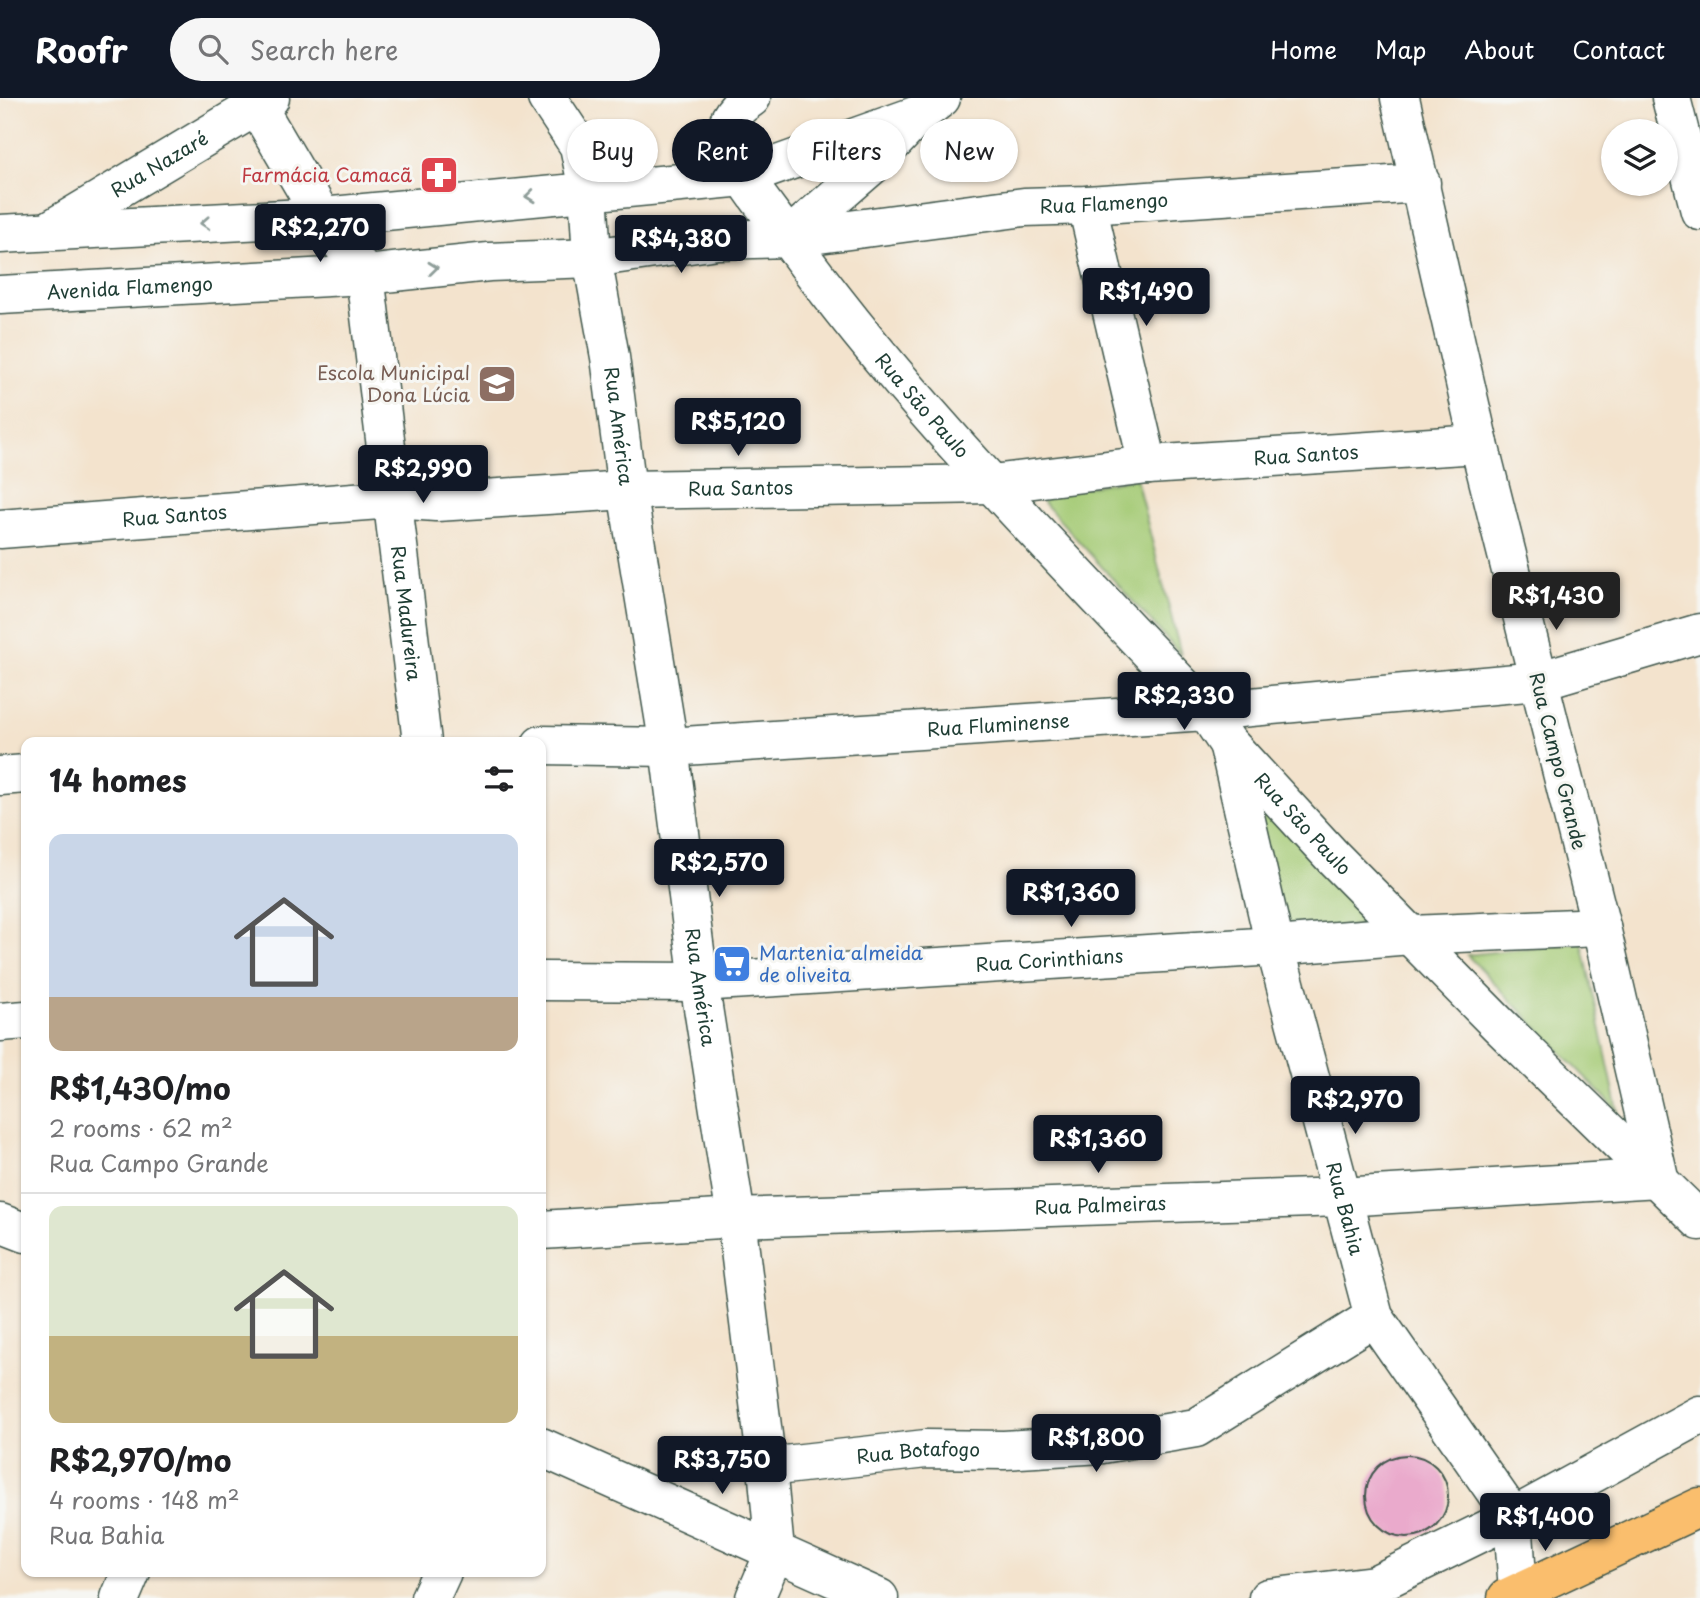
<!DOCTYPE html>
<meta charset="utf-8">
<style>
:root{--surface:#fff;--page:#f6f6f6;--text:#202124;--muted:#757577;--line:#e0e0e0;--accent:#111827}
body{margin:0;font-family:"Playpen Sans",sans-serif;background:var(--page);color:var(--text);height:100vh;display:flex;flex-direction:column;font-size:26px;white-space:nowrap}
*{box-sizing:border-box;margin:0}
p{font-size:23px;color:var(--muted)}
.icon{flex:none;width:38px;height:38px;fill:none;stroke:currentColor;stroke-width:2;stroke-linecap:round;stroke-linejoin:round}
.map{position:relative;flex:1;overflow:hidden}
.sheet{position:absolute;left:21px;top:639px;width:525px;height:840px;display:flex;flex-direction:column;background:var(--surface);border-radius:14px;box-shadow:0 2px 5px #0004}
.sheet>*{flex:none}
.guide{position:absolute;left:567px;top:21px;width:665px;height:63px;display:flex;gap:14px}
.tools{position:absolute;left:1601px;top:21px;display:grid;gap:14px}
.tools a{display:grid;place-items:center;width:77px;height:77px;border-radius:50%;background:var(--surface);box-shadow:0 2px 5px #0004;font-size:35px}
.price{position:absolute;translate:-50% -60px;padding:0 16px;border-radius:7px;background:var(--accent);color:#fff;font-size:23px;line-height:46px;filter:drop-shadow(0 2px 4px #0008)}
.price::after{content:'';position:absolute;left:50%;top:42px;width:21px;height:16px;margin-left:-10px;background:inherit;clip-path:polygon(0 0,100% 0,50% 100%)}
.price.on{background:#222;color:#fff}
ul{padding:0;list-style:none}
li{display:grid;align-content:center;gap:14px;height:371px;padding:0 28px}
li+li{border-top:2px solid var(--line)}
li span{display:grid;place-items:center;height:217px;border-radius:14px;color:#555}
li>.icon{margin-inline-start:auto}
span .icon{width:126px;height:126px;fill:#fffc;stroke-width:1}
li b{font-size:30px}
h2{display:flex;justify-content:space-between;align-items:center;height:84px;padding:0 28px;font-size:30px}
.chip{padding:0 24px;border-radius:32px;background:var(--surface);box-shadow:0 2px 5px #0004;font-size:24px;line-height:63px}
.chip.on{background:var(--accent);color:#fff}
header{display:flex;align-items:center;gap:42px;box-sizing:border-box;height:98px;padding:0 35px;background:var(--accent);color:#fff}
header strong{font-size:33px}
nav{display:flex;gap:38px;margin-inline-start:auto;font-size:24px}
.search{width:490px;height:63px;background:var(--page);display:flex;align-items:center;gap:18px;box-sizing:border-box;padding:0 24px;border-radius:38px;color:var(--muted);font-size:26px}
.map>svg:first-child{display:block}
.green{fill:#a4ca75;stroke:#628454;stroke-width:2}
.building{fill:#eaaacc}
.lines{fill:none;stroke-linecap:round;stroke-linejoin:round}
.minor-casing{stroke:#3f564b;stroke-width:41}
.highway-casing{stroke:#3f564b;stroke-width:41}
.minor{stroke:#fff;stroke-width:38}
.highway{stroke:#fabe6d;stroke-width:38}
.oneway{stroke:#8f9e9a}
.labels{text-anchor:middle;stroke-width:6;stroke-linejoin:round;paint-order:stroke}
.street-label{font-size:19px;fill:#1f3d34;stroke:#f6f6f2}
.health-label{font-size:19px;fill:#be3a42;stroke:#f6f6f2;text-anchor:end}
.education-label{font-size:19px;fill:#785e54;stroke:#f6f6f2;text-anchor:end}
.shop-label{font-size:19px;fill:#366cbe;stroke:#f6f6f2;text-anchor:start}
</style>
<header>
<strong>Roofr</strong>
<div class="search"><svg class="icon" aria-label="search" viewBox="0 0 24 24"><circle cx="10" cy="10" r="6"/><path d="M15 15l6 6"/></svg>Search here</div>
<nav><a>Home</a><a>Map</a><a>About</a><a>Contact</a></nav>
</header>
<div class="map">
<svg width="1700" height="1500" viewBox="0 0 1700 1500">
<rect width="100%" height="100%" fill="#f6f6f2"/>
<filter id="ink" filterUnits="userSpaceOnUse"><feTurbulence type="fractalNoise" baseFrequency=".0143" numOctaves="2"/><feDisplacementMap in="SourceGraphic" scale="14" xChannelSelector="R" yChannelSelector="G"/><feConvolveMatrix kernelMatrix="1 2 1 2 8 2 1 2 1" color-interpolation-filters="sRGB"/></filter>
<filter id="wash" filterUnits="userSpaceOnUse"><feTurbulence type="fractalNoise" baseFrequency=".00686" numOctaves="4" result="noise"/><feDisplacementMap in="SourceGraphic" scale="28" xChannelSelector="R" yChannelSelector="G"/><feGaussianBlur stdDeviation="1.57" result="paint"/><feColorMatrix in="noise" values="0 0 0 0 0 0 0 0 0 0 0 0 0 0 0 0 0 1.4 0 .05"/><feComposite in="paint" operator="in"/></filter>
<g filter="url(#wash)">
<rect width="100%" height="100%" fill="#f3e3cd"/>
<path class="green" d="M1136,380L1181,557L1038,398Z
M1248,685L1377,825L1281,837Z
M1582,844L1618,1013L1467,857Z"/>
<g id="blocks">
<path class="building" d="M1366 1398a41 41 0 1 1 82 0a41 41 0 1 1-82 0Z"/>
</g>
</g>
<g filter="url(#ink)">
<use href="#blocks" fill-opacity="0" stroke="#3f564b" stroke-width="2"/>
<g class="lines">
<g class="minor-casing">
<g id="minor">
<path id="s1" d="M252,0L322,119L365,177L422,644"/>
<path id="s2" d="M547,0L579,48L588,92L592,160L610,259L627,392L669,649L699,884L736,1120L767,1369L775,1453L755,1500"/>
<path id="s3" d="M751,0C738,8 725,21 727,38C731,70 765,107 783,133C907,307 1060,458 1206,613L1227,644L1332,758L1499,927L1700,1123"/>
<path d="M1671,0L1700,113"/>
<path d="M1087,107L1148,367"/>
<path id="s4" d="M53,130L270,0"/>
<path d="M0,136L322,119L744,79L915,18"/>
<path id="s5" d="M788,140L1024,109L1087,107L1421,85"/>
<path id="s6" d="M0,197L365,177L489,164L592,160L717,142L788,140L871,68L920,16L941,0"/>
<path id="s7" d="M0,431L393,401L436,404L627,392L992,386L1148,367L1479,346"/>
<path id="s8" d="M541,647L669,649L1206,613L1538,583L1700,535"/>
<path id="s9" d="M1229,649L1275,848L1374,1219L1513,1419L1518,1495"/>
<path d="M0,678L26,676"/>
<path id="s10" d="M541,883L699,884L1275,848L1411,837L1601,829"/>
<path d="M0,924L26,922"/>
<path d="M0,1125L26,1135"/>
<path id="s11" d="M541,1132L736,1120L1341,1099L1659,1080L1601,829L1479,346L1400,0"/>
<path d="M541,1349L879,1500"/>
<path id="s12" d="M767,1369L926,1351L1004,1352L1102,1346L1196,1330L1374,1219"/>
<path d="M120,1500L131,1474"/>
<path d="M430,1500L442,1474"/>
<path d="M1268,1500L1374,1487L1513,1419L1700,1317"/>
</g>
</g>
<g class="highway-casing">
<path id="highway" d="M1507,1500L1700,1409"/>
</g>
<use href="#minor" class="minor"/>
<use href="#highway" class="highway"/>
</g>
<defs><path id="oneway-chevron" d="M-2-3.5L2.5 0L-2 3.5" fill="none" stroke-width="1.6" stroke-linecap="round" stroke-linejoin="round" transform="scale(1.75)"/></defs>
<g class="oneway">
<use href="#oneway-chevron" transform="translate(530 98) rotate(174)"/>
<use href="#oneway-chevron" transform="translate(205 125) rotate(177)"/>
<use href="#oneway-chevron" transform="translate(433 170) rotate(-6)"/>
</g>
</g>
<defs>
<g id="pharmacy-square" transform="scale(2.0125)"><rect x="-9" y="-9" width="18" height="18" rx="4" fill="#e0444e" stroke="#f6f6f2"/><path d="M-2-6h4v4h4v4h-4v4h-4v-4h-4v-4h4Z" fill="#fff"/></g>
<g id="school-square" transform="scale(2.0125)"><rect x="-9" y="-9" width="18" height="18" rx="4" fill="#8d6e63" stroke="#f6f6f2"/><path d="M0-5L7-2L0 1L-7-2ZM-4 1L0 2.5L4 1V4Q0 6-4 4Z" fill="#fff"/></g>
<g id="supermarket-square" transform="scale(2.0125)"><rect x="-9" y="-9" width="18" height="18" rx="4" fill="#3f7fe0" stroke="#f6f6f2"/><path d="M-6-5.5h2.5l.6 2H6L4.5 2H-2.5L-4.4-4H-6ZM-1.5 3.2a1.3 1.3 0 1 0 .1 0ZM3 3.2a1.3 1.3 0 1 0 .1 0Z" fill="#fff"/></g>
</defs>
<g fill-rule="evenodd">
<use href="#pharmacy-square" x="439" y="77"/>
<use href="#school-square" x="497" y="286"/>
<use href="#supermarket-square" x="732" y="866"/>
</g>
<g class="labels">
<g class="street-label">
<text dy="7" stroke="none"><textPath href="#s4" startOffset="124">Rua Nazaré</textPath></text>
<text dy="7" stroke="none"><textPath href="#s5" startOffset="318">Rua Flamengo</textPath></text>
<text dy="7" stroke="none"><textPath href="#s6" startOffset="130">Avenida Flamengo</textPath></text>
<text dy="7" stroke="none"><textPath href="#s3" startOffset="382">Rua São Paulo</textPath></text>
<text dy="7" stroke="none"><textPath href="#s2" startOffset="341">Rua América</textPath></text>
<text dy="7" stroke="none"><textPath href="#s7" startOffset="1309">Rua Santos</textPath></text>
<text dy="7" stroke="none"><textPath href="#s7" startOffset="742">Rua Santos</textPath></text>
<text dy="7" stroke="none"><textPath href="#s7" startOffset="175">Rua Santos</textPath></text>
<text dy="7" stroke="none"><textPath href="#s1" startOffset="551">Rua Madureira</textPath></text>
<text dy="7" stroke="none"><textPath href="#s8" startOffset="458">Rua Fluminense</textPath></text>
<text transform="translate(1558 663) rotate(76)" y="7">Rua Campo Grande</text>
<text dy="7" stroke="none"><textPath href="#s3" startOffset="948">Rua São Paulo</textPath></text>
<text dy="7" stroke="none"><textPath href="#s10" startOffset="509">Rua Corinthians</textPath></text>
<text dy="7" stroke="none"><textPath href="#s2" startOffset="908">Rua América</textPath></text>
<text dy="7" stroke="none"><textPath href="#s11" startOffset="560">Rua Palmeiras</textPath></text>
<text dy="7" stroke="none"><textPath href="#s9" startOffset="476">Rua Bahia</textPath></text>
<text dy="7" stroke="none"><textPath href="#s12" startOffset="152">Rua Botafogo</textPath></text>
</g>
<g class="health-label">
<text x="412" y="84">Farmácia Camacã</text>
</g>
<g class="education-label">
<text x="470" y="282">Escola Municipal<tspan x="470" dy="22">Dona Lúcia</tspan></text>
</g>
<g class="shop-label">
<text x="759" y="862">Martenia almeida<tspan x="759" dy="22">de oliveita</tspan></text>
</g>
</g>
</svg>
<div class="tools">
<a><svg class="icon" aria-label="layers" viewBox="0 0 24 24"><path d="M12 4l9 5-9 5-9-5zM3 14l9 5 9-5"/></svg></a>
</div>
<b class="price" style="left:320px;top:166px">R$2,270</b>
<b class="price" style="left:681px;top:177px">R$4,380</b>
<b class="price" style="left:1146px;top:230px">R$1,490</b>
<b class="price" style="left:738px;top:360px">R$5,120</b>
<b class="price" style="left:423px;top:407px">R$2,990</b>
<b class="price on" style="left:1556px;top:534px">R$1,430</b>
<b class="price" style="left:1184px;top:634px">R$2,330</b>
<b class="price" style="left:719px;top:801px">R$2,570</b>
<b class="price" style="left:1071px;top:831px">R$1,360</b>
<b class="price" style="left:1355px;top:1038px">R$2,970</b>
<b class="price" style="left:1098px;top:1077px">R$1,360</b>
<b class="price" style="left:1096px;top:1376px">R$1,800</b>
<b class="price" style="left:722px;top:1398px">R$3,750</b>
<b class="price" style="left:1545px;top:1455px">R$1,400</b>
<div class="guide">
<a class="chip">Buy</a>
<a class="chip on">Rent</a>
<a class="chip">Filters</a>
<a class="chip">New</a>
</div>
<section class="sheet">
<h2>14 homes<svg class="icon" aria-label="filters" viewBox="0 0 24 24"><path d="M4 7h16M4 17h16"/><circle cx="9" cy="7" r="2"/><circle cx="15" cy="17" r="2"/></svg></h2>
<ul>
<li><span style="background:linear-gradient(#c9d6e8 75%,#b9a48a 0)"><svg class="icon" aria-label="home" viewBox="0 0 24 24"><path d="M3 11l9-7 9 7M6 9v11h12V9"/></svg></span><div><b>R$1,430/mo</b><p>2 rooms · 62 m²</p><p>Rua Campo Grande</p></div></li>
<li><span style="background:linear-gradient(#dfe7d0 60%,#c2b280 0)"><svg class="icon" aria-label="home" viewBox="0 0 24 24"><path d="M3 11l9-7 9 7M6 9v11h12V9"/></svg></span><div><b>R$2,970/mo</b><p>4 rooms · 148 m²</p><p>Rua Bahia</p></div></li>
</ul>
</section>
</div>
